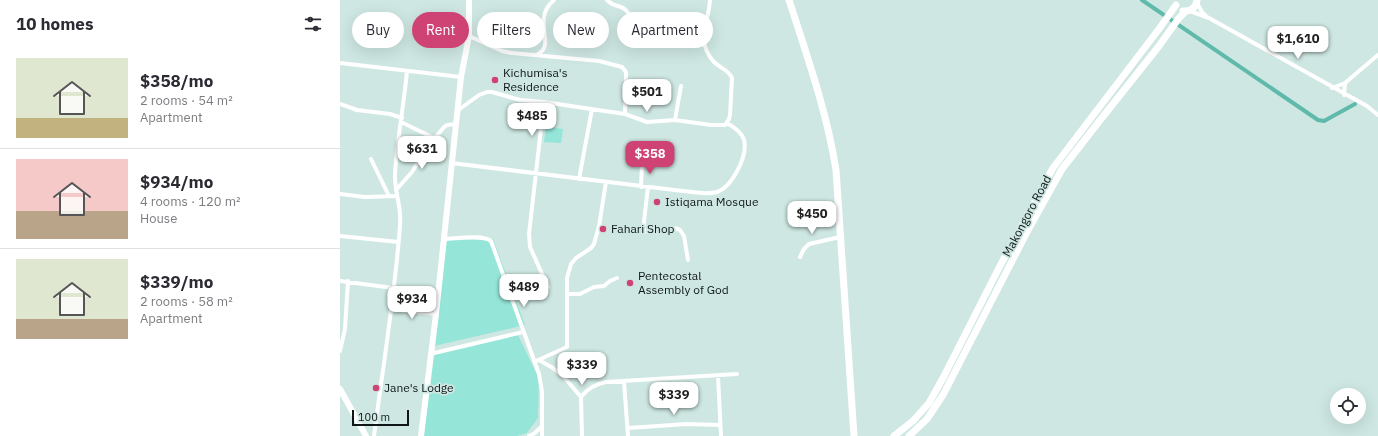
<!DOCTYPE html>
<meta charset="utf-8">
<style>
:root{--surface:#fff;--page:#f2f2f3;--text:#2b2b33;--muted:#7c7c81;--line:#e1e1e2;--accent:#ce4274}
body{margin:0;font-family:"IBM Plex Sans",sans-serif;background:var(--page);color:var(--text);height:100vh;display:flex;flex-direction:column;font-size:15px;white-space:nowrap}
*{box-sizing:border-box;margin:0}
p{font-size:13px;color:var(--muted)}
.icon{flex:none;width:22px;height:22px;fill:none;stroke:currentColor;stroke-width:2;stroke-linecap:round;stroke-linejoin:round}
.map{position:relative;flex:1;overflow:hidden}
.drawer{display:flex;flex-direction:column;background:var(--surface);width:340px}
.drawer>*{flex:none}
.top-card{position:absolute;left:12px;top:12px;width:380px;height:36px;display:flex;gap:8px}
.fabs{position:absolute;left:990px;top:388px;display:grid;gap:8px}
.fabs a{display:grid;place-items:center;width:36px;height:36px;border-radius:50%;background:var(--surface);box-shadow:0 4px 16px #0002;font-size:20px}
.scale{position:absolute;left:12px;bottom:10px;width:57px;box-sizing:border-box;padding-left:4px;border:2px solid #0e1715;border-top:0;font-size:11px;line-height:14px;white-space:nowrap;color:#0e1715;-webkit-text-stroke:3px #cee7e2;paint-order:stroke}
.price{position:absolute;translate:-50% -34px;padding:0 9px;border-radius:8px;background:#fff;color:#222;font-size:13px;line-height:26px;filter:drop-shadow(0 1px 2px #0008)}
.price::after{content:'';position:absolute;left:50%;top:24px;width:12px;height:9px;margin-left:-6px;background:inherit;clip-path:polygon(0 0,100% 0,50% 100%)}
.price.on{background:var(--accent);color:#fff}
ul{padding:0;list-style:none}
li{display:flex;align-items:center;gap:12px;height:100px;padding:0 16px}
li+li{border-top:1px solid var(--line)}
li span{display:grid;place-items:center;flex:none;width:112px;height:80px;border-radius:0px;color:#555}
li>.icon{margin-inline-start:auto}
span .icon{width:48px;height:48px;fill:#fffc;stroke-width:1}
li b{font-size:17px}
h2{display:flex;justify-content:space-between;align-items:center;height:48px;padding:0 16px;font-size:17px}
.pill{padding:0 14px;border-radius:18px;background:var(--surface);box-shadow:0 4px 16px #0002;font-size:14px;line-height:36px}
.pill.on{background:var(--accent);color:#fff}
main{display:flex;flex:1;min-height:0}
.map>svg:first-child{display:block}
.green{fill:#95e5d8}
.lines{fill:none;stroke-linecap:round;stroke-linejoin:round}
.canal{stroke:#5fbaac;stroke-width:4}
.street{stroke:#fff;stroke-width:4}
.secondary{stroke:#fff;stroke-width:6}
.primary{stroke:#fff;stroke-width:7}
.poi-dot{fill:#ce4274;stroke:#cee7e2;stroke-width:1.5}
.labels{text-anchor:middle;stroke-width:3.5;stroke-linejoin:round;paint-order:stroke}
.poi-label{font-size:12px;fill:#0e1715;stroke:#cee7e2;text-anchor:start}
.street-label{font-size:12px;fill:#0e1715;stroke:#cee7e2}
</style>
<main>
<section class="drawer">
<h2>10 homes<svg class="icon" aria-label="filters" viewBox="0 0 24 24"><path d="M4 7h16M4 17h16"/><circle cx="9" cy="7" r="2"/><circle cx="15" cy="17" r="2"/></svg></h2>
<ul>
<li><span style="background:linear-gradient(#dfe7d0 75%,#c2b280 0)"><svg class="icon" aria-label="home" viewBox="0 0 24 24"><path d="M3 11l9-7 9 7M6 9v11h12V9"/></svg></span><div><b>$358/mo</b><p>2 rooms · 54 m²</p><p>Apartment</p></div></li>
<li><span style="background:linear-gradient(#f6c9c9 65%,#b9a48a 0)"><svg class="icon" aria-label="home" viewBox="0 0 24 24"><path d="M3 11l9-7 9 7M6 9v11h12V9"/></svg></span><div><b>$934/mo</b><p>4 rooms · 120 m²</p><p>House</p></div></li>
<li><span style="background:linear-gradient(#dfe7d0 75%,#b9a48a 0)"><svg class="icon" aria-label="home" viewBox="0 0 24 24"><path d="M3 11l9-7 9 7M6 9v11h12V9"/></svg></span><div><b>$339/mo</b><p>2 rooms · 58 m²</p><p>Apartment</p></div></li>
</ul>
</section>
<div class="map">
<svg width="1038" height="436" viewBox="0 0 1038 436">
<rect width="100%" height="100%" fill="#cee7e2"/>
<path class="green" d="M206,127L223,129L221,143L204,142Z
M107,239H153L185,325L94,346Z
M178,335L199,379L198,418L187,433L177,436H84L91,352Z"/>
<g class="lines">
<path class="canal" d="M802,0L978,120L984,121L1015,104"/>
<path class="street" d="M267,0C271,4 273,5 278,6C293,10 292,23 292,36
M857,3L862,12L867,17
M850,11L869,18L1027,106L1038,115
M129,36L162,51L172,53L259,61L282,67L286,72L285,114
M197,55C200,53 203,51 204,48C206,45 205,42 205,38C203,23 201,11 214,0
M0,63L121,77
M992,88L1005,83L1038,55
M1004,95L1005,83
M204,102L189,234L190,247L208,287
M0,104L17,110L50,114L62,118
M117,111L139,95L147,92H152L180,100L204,102L285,114L307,122L335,120L371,125H385L389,119L390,115L392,78C389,70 380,68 374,62C354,39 369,23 370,0
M335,120L341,86
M61,122L94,138C102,133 102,122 115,125
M31,159L49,196
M111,163L343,191C353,192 366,195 377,192C392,187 408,156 404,140C402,132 394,127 387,123
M239,179L252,109
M301,187L302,163
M308,187L303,230C314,237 328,223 340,230L344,236L348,260
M56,190L72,172L93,138
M0,194L25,197L56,196
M0,236L58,242
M104,239C115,239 143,234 151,241L199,374L202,392V436
M460,257L464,249L469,244L500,237
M0,281L53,288
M227,294H240L254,287L264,286L270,281L277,278
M51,309L96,314
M0,351L5,329L8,281
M90,354L183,332
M199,360L213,368L224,377L241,397L242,436
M196,361L227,347V278L231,264L236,258L251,248L254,244L259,226L266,182
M378,376L381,436
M284,382L288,436
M241,397C248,388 255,384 266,382L397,374
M288,428L347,424L380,425
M34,436C43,366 55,295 60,225C62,207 54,191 55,174C57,139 64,105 67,71
M189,436L195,433L201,427"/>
<path class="secondary" d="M0,389L26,436
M81,436L96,314L121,77L129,36V0"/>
<path class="primary" d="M449,0C467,56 487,112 496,170L514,436
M843,11C850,12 856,8 857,0
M554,436L573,421L589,403L603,378L661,264L713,168L819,29L836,5
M569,436L587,419L603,395L688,230L722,169L761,119L819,46L839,18L846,11"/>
</g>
<g class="poi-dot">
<circle cx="155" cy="80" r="4"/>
<circle cx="317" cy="202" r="4"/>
<circle cx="263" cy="229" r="4"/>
<circle cx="290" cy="283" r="4"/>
<circle cx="36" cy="388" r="4"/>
</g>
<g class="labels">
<g class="poi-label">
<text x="163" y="77">Kichumisa's<tspan x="163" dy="14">Residence</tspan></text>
<text x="325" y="206">Istiqama Mosque</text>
<text x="271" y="233">Fahari Shop</text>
<text x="298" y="280">Pentecostal<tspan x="298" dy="14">Assembly of God</tspan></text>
<text x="44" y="392">Jane's Lodge</text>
</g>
<g class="street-label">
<text transform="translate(687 216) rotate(-62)" y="4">Makongoro Road</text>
</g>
</g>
</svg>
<div class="fabs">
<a><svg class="icon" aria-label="locate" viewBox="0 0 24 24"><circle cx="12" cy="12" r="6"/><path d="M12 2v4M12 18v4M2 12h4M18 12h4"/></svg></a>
</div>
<div class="scale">100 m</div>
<b class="price" style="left:958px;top:60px">$1,610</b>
<b class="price" style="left:307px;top:113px">$501</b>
<b class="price" style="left:192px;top:137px">$485</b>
<b class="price" style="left:82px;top:170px">$631</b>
<b class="price on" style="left:310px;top:175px">$358</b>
<b class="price" style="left:472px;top:235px">$450</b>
<b class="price" style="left:184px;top:308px">$489</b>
<b class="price" style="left:72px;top:320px">$934</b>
<b class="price" style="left:242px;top:386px">$339</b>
<b class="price" style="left:334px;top:416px">$339</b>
<div class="top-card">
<a class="pill">Buy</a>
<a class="pill on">Rent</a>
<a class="pill">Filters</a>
<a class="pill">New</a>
<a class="pill">Apartment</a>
</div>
</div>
</main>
